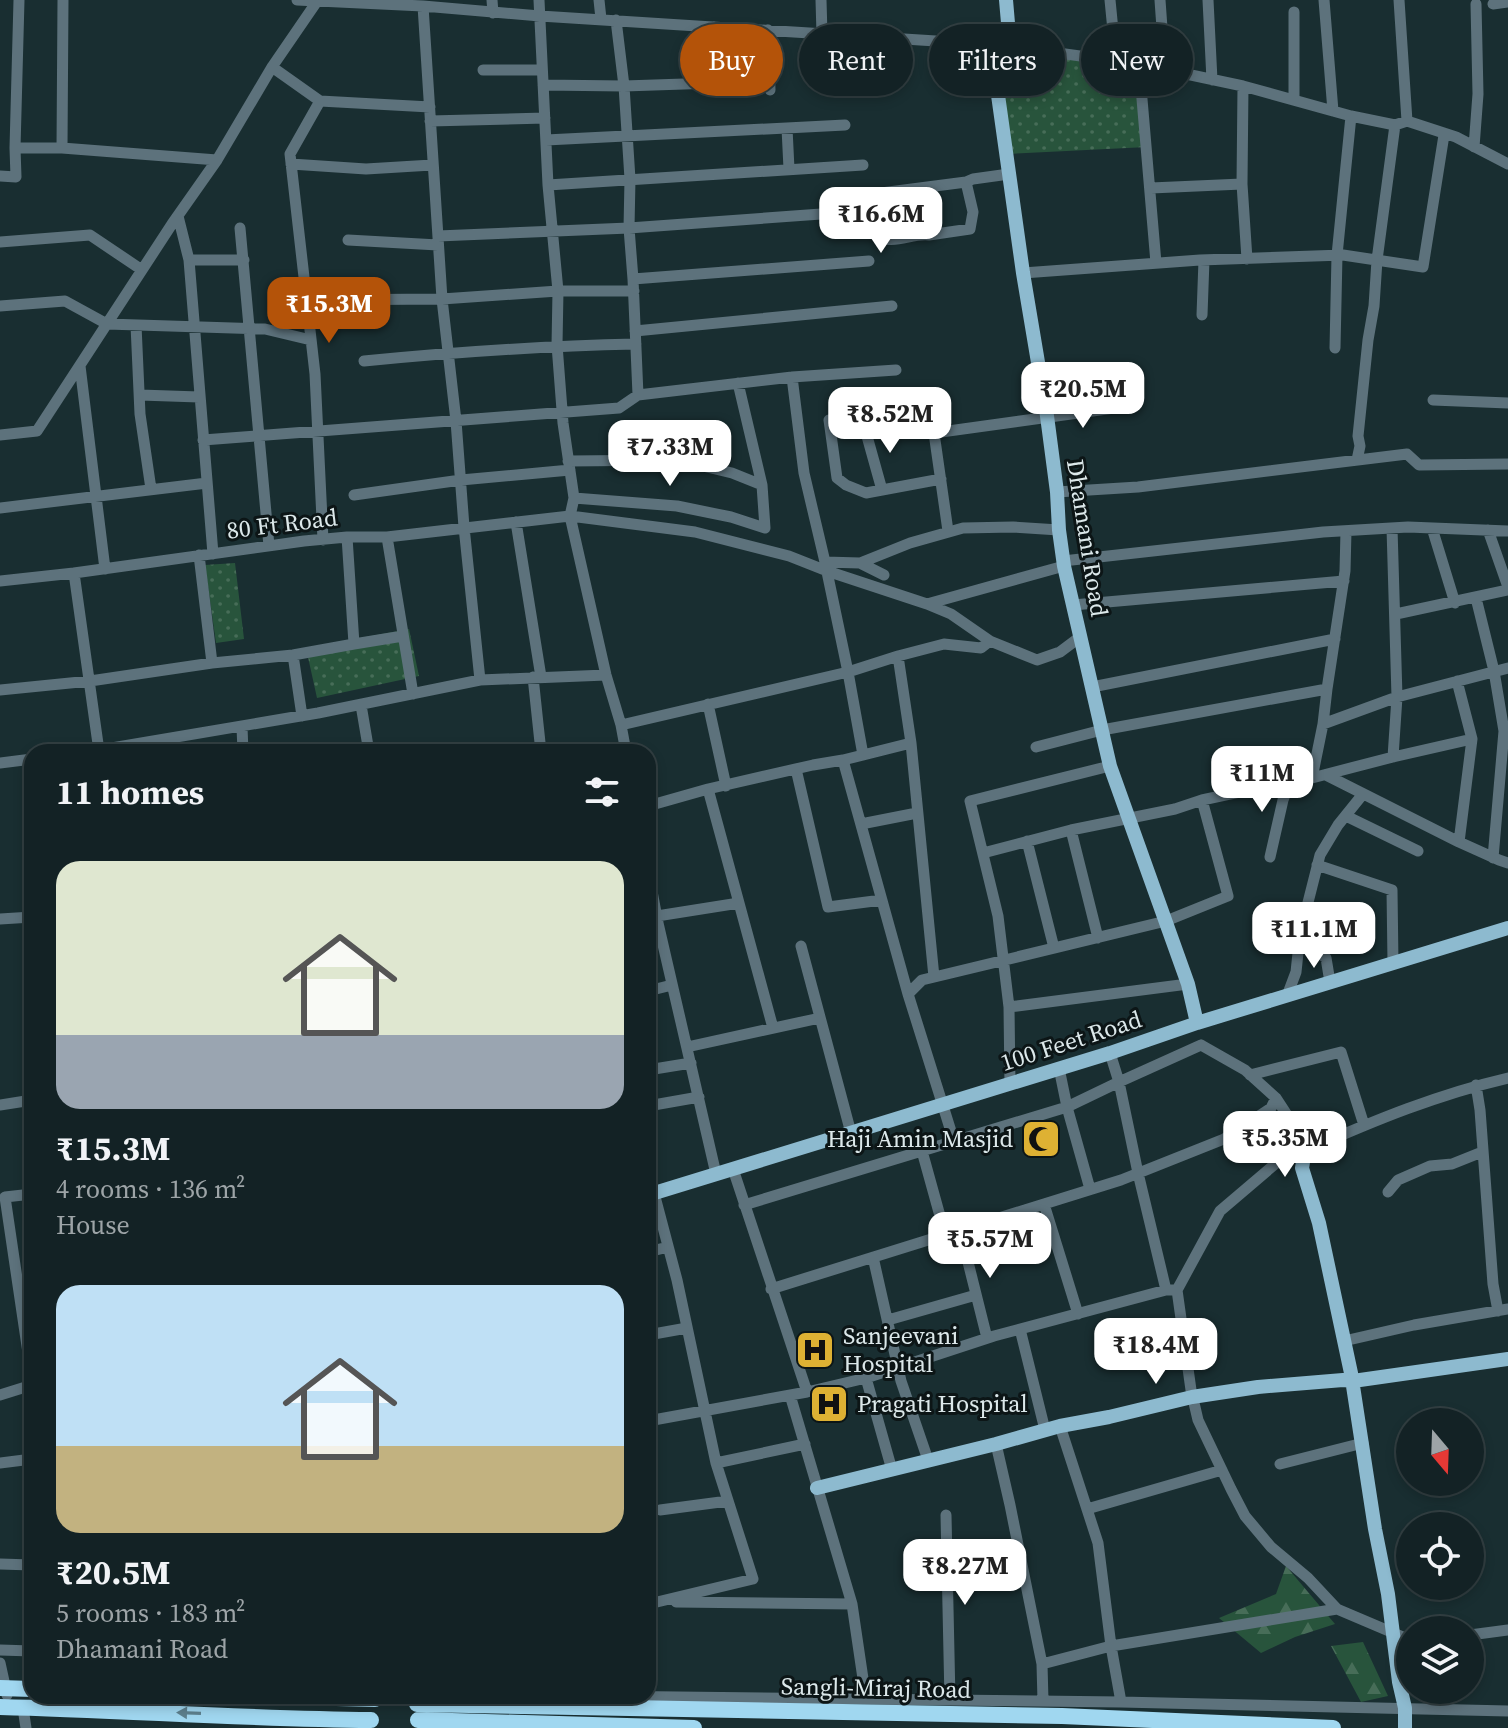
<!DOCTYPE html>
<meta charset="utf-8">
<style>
:root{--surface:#132225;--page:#202f32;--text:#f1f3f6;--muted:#9da4a7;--line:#323f42;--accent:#b45309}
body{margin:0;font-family:"Source Serif 4",serif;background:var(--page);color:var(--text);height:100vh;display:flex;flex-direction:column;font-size:30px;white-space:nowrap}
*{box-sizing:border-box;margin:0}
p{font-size:26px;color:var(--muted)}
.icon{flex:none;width:44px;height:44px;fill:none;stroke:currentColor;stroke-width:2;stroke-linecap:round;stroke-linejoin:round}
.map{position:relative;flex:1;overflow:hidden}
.side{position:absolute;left:24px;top:744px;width:632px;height:960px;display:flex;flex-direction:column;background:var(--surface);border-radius:24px;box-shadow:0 4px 12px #0003,0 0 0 2px var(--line)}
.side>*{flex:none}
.banner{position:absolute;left:680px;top:24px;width:708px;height:72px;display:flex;gap:16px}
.needle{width:52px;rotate:161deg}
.fabs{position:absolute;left:1396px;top:1408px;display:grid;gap:16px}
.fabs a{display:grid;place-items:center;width:88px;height:88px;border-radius:50%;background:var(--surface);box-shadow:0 4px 12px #0003,0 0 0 2px var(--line);font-size:40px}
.price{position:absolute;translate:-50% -68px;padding:0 18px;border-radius:16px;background:#fff;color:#222;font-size:26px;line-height:52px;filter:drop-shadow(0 2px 4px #0008)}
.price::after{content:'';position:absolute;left:50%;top:48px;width:24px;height:18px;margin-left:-12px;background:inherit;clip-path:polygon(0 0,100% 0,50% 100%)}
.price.active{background:var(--accent);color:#fff}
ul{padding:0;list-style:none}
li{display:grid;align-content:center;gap:16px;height:424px;padding:0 32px}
li span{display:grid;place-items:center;height:248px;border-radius:24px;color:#555}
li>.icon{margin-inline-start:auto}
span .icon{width:144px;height:144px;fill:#fffc;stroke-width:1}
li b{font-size:34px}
h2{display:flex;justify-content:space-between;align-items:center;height:96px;padding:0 32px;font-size:34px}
.pill{padding:0 28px;border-radius:36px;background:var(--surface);box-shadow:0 4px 12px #0003,0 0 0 2px var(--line);font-size:28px;line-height:72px}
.pill.active{background:var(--accent);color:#fff}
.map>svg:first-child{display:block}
.grass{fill:url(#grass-dots)}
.forest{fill:url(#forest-firs)}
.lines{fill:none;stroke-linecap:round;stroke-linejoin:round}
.minor{stroke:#5d727c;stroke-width:11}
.major{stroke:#8dbacf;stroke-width:14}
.highway{stroke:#a0d7f0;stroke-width:16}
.oneway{fill:#5d808e}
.labels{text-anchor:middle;stroke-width:6;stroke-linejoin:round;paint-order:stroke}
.street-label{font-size:24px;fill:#dce8ea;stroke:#0c1516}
.poi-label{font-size:24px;fill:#dce8ea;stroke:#0c1516;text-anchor:start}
</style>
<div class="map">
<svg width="1508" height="1728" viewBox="0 0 1508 1728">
<defs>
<pattern id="grass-dots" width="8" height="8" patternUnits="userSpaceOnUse" patternTransform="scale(2)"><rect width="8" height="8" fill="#28543c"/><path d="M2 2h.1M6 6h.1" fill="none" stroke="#476d58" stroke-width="1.8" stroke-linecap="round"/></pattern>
<pattern id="forest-firs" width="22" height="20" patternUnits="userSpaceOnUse" patternTransform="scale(2)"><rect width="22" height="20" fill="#28543c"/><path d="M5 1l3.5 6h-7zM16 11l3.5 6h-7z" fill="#476d58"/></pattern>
</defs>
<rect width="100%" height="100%" fill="#192e31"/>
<path class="grass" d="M999,45L1139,64L1147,147L1006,154Z
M235,563L244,639L216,643L205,565Z
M409,629L419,676L317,698L306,648Z"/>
<path class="forest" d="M1286,1566L1335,1624L1295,1637L1261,1653L1219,1618L1276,1594Z
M1363,1642L1388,1696L1361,1702L1331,1646Z"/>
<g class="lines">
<path class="minor" d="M297,0L423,6L540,16L999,45L1139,64L1243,86L1351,116L1395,125L1407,121L1456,137L1508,164
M492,0L493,13
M539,0L548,185L558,291L557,345L563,423L574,498L570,516L606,675L621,725L626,752
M599,0L601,19
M821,0L822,34
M1110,0L1116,61
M1160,0L1165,70
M1208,0L1212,80
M1324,0L1333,111
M1399,0L1407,121
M1493,4L1508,2
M423,6L442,299L456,421L464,527L480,680
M714,27V89
M768,30L770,90
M1139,64L1156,263
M272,67L320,101L290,154L315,374L323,540
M483,70H542
M543,85L624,86L714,83
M1294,100V12
M320,101L430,107
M430,121L545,118
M787,128L789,169
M546,140L845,125
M1474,147L1478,94L1476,4
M15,148H62L217,160
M62,148L63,0
M291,164L366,169L432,165
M0,176L16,177L15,148L19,0
M966,182L881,193L886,239C900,242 914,233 929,235L970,229L973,212L966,182L973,179L1009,174
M1242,184L1243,86
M548,185L863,165
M1151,188L1242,184L1247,259
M178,216L189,260L213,554
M240,228L269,546
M438,236L629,228L835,213
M348,240L438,245
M0,242L90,235L142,270
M189,260H244
M1023,273L1200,260L1343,255L1423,267L1444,135
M633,279L869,261
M307,300L442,299L558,291H634
M0,306L65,301L107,324L265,329L311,340
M1202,315L1204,260
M136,325L140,414L151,489
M635,331L892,306
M1335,348L1337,255L1351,116
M364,361C455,352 545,346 636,344
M80,366L105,569
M792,377L804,473L825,562L860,563L910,543L963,528L1013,527L1059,530
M140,395L199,397
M638,395L792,377L896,370
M1433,400L1508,403
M829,420L837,478L846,485L866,493L941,479
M865,429L882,490
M0,435L37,431L172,224L217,160L272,67L318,0
M203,440L619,408L638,395L633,279L629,228L630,179L624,86L616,20
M1357,460L1360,446L1358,436L1368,340L1374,306L1377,260L1395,125
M568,461L678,460L732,473L762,485L738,383
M1057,492L1138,487L1407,454L1419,465L1508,464
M354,495L461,480L570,470
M574,498L677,506L731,517L765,528L762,485
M0,508L207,483
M516,522L541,677
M1392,528L1397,697L1393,757
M1432,528L1455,603
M1488,530L1508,587
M948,531L934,433L1114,408
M387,537L413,694
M199,555L212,663
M1063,561L1323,532L1408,527L1508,531
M860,563L884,575
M826,567L848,672L863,755
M74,573L99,751
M0,581L74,573L304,541L347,537H387L570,516L695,532L789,556L827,571L927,604L951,614L990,641L1037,660L1060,652L1080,637
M1476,598L1494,671L1504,731L1493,858
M927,604L1064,566
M1073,605L1344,581
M1396,614L1508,590
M354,644L403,636
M293,655L302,716
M898,656L911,743L934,977
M533,677L541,752
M1457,681L1472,739L1459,842
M1092,687L1335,639
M1327,689L1345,571L1346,531
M0,690L90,681L212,663L293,655L354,644L347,537
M708,704L726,786
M361,705L369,752
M621,725L848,672L898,656L944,644L981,648L990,641
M242,727L243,752
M1036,747L1102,730L1327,689L1323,724L1397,697L1508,668
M88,752L318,713L480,680L606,675
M843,760L908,994
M0,763L32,759
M796,769L828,907L882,900
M1326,775L1459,842L1499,860L1508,863
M1312,778L1323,724
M708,789L773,1028
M648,806L708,789L813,765L843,760L911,743
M1346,816L1418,851
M861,824L917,813
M1071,830L1098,938
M1027,841L1054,948
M983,853L1071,830L1175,809L1202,800L1244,791L1312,778L1393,757L1472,739
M1270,857L1283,800L1290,782
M1317,865L1392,890L1393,963
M648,870L658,923L716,1174
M657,916L739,903
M0,919L32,917
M801,946L851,1133
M1330,982L1326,958L1319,953L1314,939L1300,934L1320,855L1338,825L1363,794
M648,991L672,985
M1287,996L1296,972L1300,934
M1009,1007L998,916L970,801L1110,766
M1201,1045L1245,1070L1276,1098L1306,1144
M687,1047L820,1018
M1059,1068L1067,1107L1119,1082L1110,1053
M648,1070L691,1063
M1250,1075L1341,1052L1364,1125
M1010,1084L1009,1007L1188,984
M1476,1085L1480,1110L1493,1284L1498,1311
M0,1105L32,1100
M648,1106L699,1097
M954,1141L908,994L922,980L1166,921L1228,896L1202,800
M922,1151L945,1234
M733,1169L807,1392
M1388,1192L1398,1180L1430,1166L1452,1164L1482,1152
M654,1193L677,1280L716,1463L753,1579L657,1602
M32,1194L5,1197L32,1380
M1044,1204L1078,1314
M744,1205L1067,1107L1090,1189
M960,1230L987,1338
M648,1252L668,1247
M873,1257L901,1381L927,1457
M771,1289L1121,1180L1224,1139L1271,1108L1276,1098
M1166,1290L1138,1173L1119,1082L1201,1045
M888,1320L976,1295
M1020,1329L1045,1430
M648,1335L687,1328
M1344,1341L1414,1325L1508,1309
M866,1378L892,1470
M0,1395L32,1385
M790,1395L852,1604
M648,1421L807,1392L866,1378L994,1336L1166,1290H1177
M1060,1426L1098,1543L1111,1646L1121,1702
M996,1444L1010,1505L1042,1664L1043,1701
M0,1463L32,1459
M716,1463L805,1444
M1280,1464L1363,1443
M1087,1509L1222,1470
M660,1510L728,1501
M946,1515L950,1700
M0,1564L32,1565
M676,1602L852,1604L866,1699
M1470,1635L1508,1630
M1410,1640L1337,1609L1308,1578L1271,1547L1245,1516L1231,1489L1198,1420L1191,1390L1177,1290L1220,1211L1281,1159L1306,1144L1310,1149C1375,1120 1439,1094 1508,1078
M0,1650L32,1651
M0,1663L7,1695
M1042,1664L1111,1646L1337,1609
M594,1696L1121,1702L1508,1711
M23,1708L26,1728"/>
<path class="major" d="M1006,0L1008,23L999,45L998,95L1023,273L1047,416L1057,492L1059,530L1064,566L1110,766L1188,984L1197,1023
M1306,1144L1302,1168L1319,1223L1351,1373L1375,1529L1388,1594L1399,1682L1405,1708V1728
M648,1195L1110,1053L1197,1023L1508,928
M817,1488L996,1444L1060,1426L1109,1417L1192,1397L1258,1387L1343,1380L1353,1381L1508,1359"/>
<path class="highway" d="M0,1688L32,1689
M260,1696L375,1699
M417,1704L1062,1716L1333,1728
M0,1707C124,1710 247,1719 371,1720
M418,1720L694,1728"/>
</g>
<defs><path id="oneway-solid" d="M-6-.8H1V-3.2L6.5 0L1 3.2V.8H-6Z" transform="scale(2)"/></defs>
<use class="oneway" href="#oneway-solid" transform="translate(189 1713) rotate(-178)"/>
<defs>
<g id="mosque-square" transform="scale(2)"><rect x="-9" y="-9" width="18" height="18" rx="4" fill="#deb133" stroke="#0c1516"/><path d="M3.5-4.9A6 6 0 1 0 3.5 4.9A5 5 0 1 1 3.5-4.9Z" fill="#111"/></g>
<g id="hospital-square" transform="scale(2)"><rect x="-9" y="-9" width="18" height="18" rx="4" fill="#deb133" stroke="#0c1516"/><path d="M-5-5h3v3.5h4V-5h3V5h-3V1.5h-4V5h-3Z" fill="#111"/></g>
</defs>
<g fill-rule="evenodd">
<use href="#mosque-square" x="1041" y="1139"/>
<use href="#hospital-square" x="815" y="1350"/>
<use href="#hospital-square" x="829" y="1404"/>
</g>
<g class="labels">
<g class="street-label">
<text transform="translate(282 524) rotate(-7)" y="8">80 Ft Road</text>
<text transform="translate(1087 538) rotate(81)" y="8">Dhamani Road</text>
<text transform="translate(1071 1041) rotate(-18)" y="8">100 Feet Road</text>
<text transform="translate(876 1688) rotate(1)" y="8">Sangli-Miraj Road</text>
</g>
<g class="poi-label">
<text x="1013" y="1147" text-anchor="end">Haji Amin Masjid</text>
<text x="843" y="1344">Sanjeevani<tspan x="843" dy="28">Hospital</tspan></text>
<text x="857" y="1412">Pragati Hospital</text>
</g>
</g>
</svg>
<div class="fabs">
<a><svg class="needle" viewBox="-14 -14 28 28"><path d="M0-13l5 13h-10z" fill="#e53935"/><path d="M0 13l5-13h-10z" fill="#9da4a7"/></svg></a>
<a><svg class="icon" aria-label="locate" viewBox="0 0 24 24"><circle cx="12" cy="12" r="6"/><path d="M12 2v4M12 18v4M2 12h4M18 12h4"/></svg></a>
<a><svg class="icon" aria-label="layers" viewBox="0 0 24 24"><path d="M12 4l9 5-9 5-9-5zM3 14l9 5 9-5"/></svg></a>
</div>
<b class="price" style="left:881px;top:255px">₹16.6M</b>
<b class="price active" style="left:329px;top:345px">₹15.3M</b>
<b class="price" style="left:1083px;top:430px">₹20.5M</b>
<b class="price" style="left:890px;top:455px">₹8.52M</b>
<b class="price" style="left:670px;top:488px">₹7.33M</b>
<b class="price" style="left:1262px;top:814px">₹11M</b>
<b class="price" style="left:1314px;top:970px">₹11.1M</b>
<b class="price" style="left:1285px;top:1179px">₹5.35M</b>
<b class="price" style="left:990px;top:1280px">₹5.57M</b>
<b class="price" style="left:1156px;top:1386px">₹18.4M</b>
<b class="price" style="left:965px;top:1607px">₹8.27M</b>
<div class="banner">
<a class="pill active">Buy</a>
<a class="pill">Rent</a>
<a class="pill">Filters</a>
<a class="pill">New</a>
</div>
<section class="side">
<h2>11 homes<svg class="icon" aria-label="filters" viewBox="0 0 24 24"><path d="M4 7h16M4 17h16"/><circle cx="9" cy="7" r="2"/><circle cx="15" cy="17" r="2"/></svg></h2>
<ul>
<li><span style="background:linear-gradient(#dfe7d0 70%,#9aa5b1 0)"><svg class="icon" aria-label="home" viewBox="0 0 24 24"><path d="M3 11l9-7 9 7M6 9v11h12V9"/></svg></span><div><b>₹15.3M</b><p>4 rooms · 136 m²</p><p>House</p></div></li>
<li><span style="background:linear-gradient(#bfe0f5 65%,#c2b280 0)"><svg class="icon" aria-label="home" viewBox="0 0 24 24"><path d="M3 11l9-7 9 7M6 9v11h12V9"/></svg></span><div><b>₹20.5M</b><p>5 rooms · 183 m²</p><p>Dhamani Road</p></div></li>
</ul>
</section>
</div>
